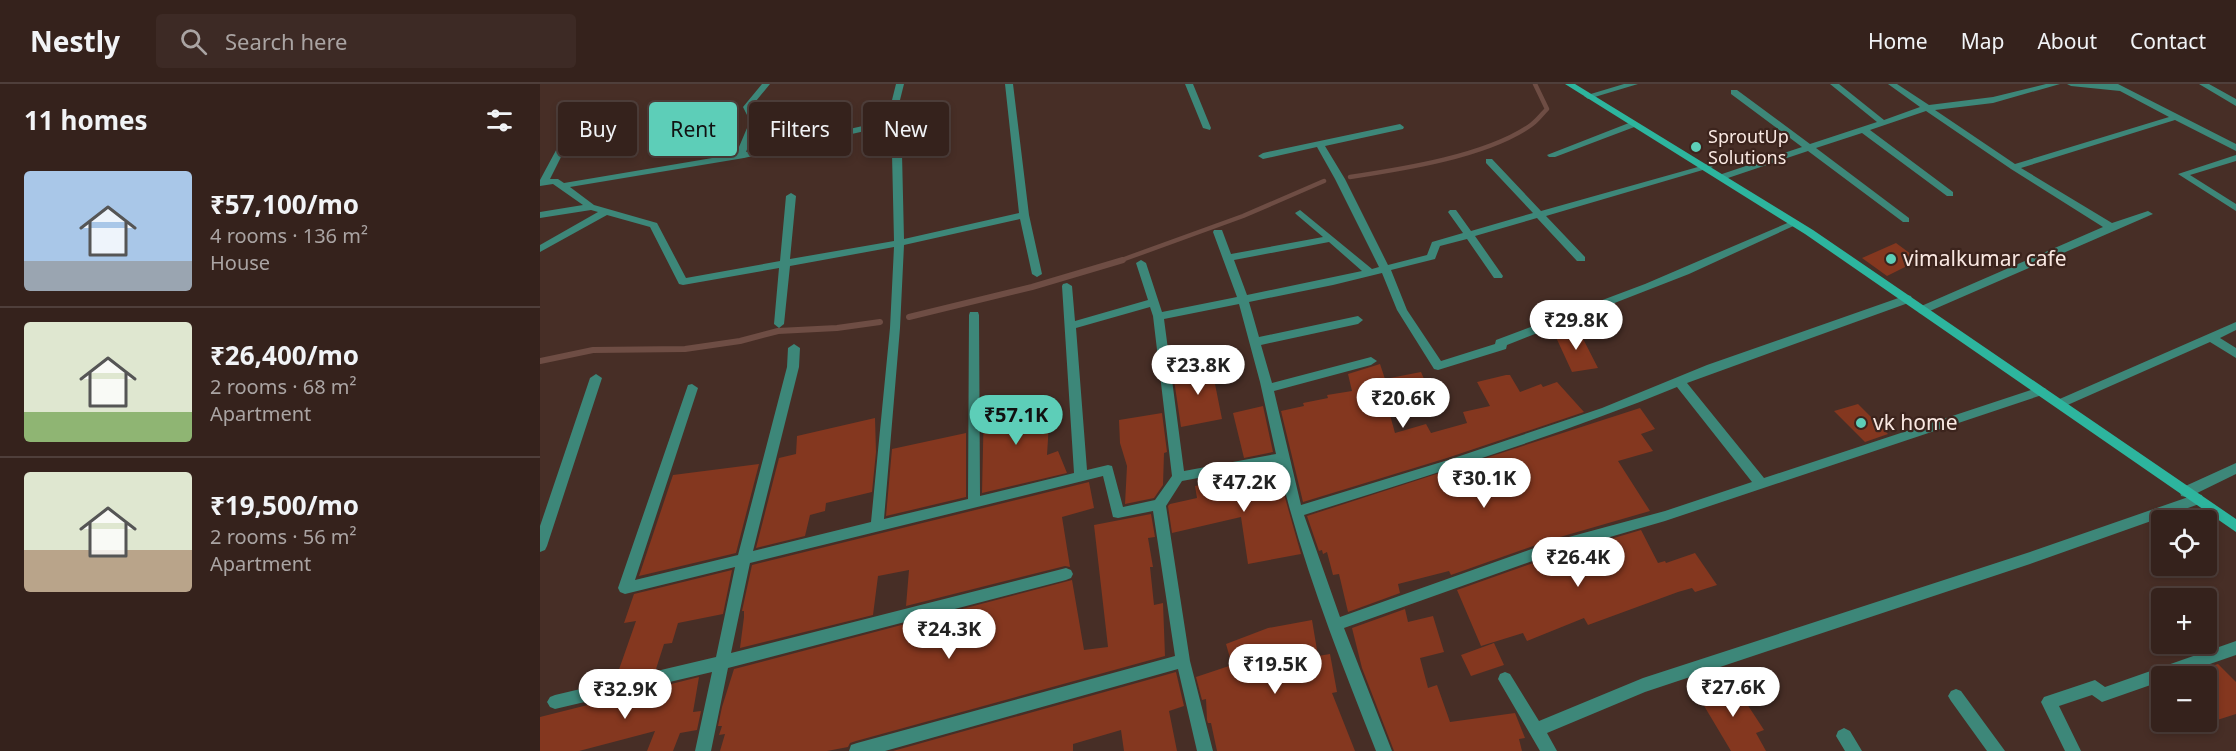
<!DOCTYPE html>
<meta charset="utf-8">
<style>
:root{--surface:#35221c;--page:#3d2a25;--text:#f1f3f6;--muted:#aaa4a3;--line:#4f3f3b;--accent:#5dceb8}
body{margin:0;font-family:"Noto Sans",sans-serif;background:var(--page);color:var(--text);height:100vh;display:flex;flex-direction:column;font-size:22px;white-space:nowrap}
*{box-sizing:border-box;margin:0}
p{font-size:20px;color:var(--muted)}
.icon{flex:none;width:33px;height:33px;fill:none;stroke:currentColor;stroke-width:2;stroke-linecap:round;stroke-linejoin:round}
.map{position:relative;flex:1;overflow:hidden}
.details{display:flex;flex-direction:column;background:var(--surface);width:540px}
.details>*{flex:none}
.hud{position:absolute;left:18px;top:18px;width:570px;height:54px;display:flex;gap:12px}
.buttons{position:absolute;left:1611px;top:426px;display:grid;gap:12px}
.buttons a{display:grid;place-items:center;width:66px;height:66px;border-radius:6px;background:var(--surface);box-shadow:0 3px 9px #0003,0 0 0 2px var(--line);font-size:30px}
.price{position:absolute;translate:-50% -51px;padding:0 14px;border-radius:21px;background:#fff;color:#222;font-size:20px;line-height:39px;filter:drop-shadow(0 2px 3px #0008)}
.price::after{content:'';position:absolute;left:50%;top:36px;width:18px;height:14px;margin-left:-9px;background:inherit;clip-path:polygon(0 0,100% 0,50% 100%)}
.price.current{background:var(--accent);color:#111}
ul{padding:0;list-style:none}
li{display:flex;align-items:center;gap:18px;height:150px;padding:0 24px}
li+li{border-top:2px solid var(--line)}
li span{display:grid;place-items:center;flex:none;width:168px;height:120px;border-radius:6px;color:#555}
li>.icon{margin-inline-start:auto}
span .icon{width:72px;height:72px;fill:#fffc;stroke-width:1}
li b{font-size:26px}
h2{display:flex;justify-content:space-between;align-items:center;height:72px;padding:0 24px;font-size:26px}
.chip{padding:0 21px;border-radius:6px;background:var(--surface);box-shadow:0 3px 9px #0003,0 0 0 2px var(--line);font-size:21px;line-height:54px}
.chip.current{background:var(--accent);color:#111}
header{display:flex;align-items:center;gap:36px;box-sizing:border-box;height:84px;padding:0 30px;background:var(--surface);border-bottom:2px solid var(--line)}
header strong{font-size:28px}
nav{display:flex;gap:33px;margin-inline-start:auto;font-size:21px}
.search{width:420px;height:54px;background:var(--page);display:flex;align-items:center;gap:15px;box-sizing:border-box;padding:0 21px;border-radius:6px;color:var(--muted);font-size:22px}
main{display:flex;flex:1;min-height:0}
.map>svg:first-child{display:block}
.lines{fill:none;stroke-linecap:round;stroke-linejoin:round}
.stream-far1{stroke:#6e4d44;stroke-width:4.5}
.stream{stroke:#6e4d44;stroke-width:6}
.building{fill:#84371f}
.street{fill:#3d8779;fill-rule:evenodd}
.secondary{fill:#2db59e;fill-rule:evenodd}
.poi-dot{fill:#5dceb8;stroke:#3c241d;stroke-width:2}
.labels{text-anchor:middle;stroke-width:4.5;stroke-linejoin:round;paint-order:stroke}
.far-poi-label{font-size:18px;fill:#f9e8e2;stroke:#3c241d;text-anchor:start}
.poi-label{font-size:21px;fill:#f9e8e2;stroke:#3c241d;text-anchor:start}
</style>
<header>
<strong>Nestly</strong>
<div class="search"><svg class="icon" aria-label="search" viewBox="0 0 24 24"><circle cx="10" cy="10" r="6"/><path d="M15 15l6 6"/></svg>Search here</div>
<nav><a>Home</a><a>Map</a><a>About</a><a>Contact</a></nav>
</header>
<main>
<section class="details">
<h2>11 homes<svg class="icon" aria-label="filters" viewBox="0 0 24 24"><path d="M4 7h16M4 17h16"/><circle cx="9" cy="7" r="2"/><circle cx="15" cy="17" r="2"/></svg></h2>
<ul>
<li><span style="background:linear-gradient(#a9c7e8 75%,#9aa5b1 0)"><svg class="icon" aria-label="home" viewBox="0 0 24 24"><path d="M3 11l9-7 9 7M6 9v11h12V9"/></svg></span><div><b>₹57,100/mo</b><p>4 rooms · 136 m²</p><p>House</p></div></li>
<li><span style="background:linear-gradient(#dfe7d0 75%,#8fb573 0)"><svg class="icon" aria-label="home" viewBox="0 0 24 24"><path d="M3 11l9-7 9 7M6 9v11h12V9"/></svg></span><div><b>₹26,400/mo</b><p>2 rooms · 68 m²</p><p>Apartment</p></div></li>
<li><span style="background:linear-gradient(#dfe7d0 65%,#b9a48a 0)"><svg class="icon" aria-label="home" viewBox="0 0 24 24"><path d="M3 11l9-7 9 7M6 9v11h12V9"/></svg></span><div><b>₹19,500/mo</b><p>2 rooms · 56 m²</p><p>Apartment</p></div></li>
</ul>
</section>
<div class="map">
<svg width="1696" height="667" viewBox="0 0 1696 667">
<rect width="100%" height="100%" fill="#472e26"/>
<g class="lines">
<path class="stream-far1" d="M810,93C863,85 947,72 991,41C997,37 1002,30 1007,25L995,0
M579,177L703,132L784,97"/>
<path class="stream" d="M369,233L492,203L583,176
M0,277L53,266L145,265L200,257L238,247L297,244L340,238"/>
</g>
<path class="building" d="M1356,159L1379,176L1347,192L1322,174Z
M1038,245L1058,284L1032,288L1014,249Z
M840,280L845,295L881,288L888,304L845,313L855,349L886,340L891,349L927,339L923,328L950,322L937,298L966,291H970L980,308L1001,300L1003,303L1017,298L1044,328L907,374L763,418L741,327L764,322L763,319L788,314L787,311L812,307L808,290Z
M676,281L680,299L675,300L682,335L641,343L633,289Z
M482,313L481,327L510,323L507,371L518,367L527,389L442,409L444,319Z
M1318,320L1348,350L1325,358L1294,327Z
M723,322L733,368L704,374L693,329Z
M1100,324L1115,345L1101,350L1113,367L1078,377L1110,427L1013,455L911,491L909,487L858,500L860,509L808,528L799,490L793,491L787,468L783,470L782,466L779,467L767,432Z
M622,329L627,368L624,369L623,401L614,414L585,420L587,382L580,359L579,336Z
M335,334L336,368L332,408L286,419L285,427L270,431L265,452L216,464L239,374L256,370L257,352Z
M426,349V413L346,432L352,365Z
M219,380L196,469L99,492L133,391Z
M736,382L761,470L708,480L701,433L632,449L628,422L630,420L657,414L655,402L686,395L707,387Z
M549,398L554,424L522,433L530,483L525,482L366,522L369,486L338,492L333,531L200,564L204,533V527H202L212,481Z
M611,430L615,453L608,454L613,483H610L614,521L623,519L625,572L316,657L310,659L308,663L287,667H180L185,650L179,651L182,642H178L182,623L194,585L198,584L532,496L544,566L568,563L554,441Z
M1101,446L1118,479L1125,477L1126,479L1155,469L1177,501L1155,508L1152,504L1138,508L1048,541L1044,534L987,557L983,549L941,562L917,506L1016,471Z
M192,486L183,530L138,539L132,559L124,560L116,585L76,594L96,537L84,539L94,510Z
M865,525L868,538L893,532L904,568L880,574L888,604L897,601L910,638L975,629L985,654L979,655L982,667H854L822,584L812,544Z
M772,536L778,572L790,570L797,608L792,609L815,667H677L671,639H668L667,636L666,615L662,616L656,593L692,581L686,560L728,544Z
M954,559L964,581L931,592L921,571Z
M1678,580L1696,598V630L1674,637L1666,629V584Z
M636,588L644,622L629,627L637,667H584L581,646L533,660V667H353Z
M159,593L153,628L161,627L157,646L140,649L133,667H107L115,647L39,667H0V633Z
M1192,597L1224,646L1216,649L1226,667H1191L1157,610Z"/>
<g class="lines">
<path class="street" d="M222,0H230L211,23L218,37L206,68L363,33L364,29L352,16L356,0H364L360,16L372,29L362,70L364,155L479,129L465,0H473L489,131L502,190L497,193L492,190L480,135L364,161L360,244L344,435L428,415L429,231L430,228H438L439,231L440,412L534,389L522,202L523,200L527,199L532,202L535,237L608,216L596,179L601,176L606,179L622,228L697,213L673,148L674,146H682L691,170L783,153L757,131L755,129L760,126L832,185L839,183L795,95L777,63L723,75L718,72L723,69L860,40L864,43L863,45L785,62L805,95L848,181L887,171L892,158L923,149L908,128L910,126H916L931,147L993,129L946,79V75H952L1001,127L1165,81L1168,80L1173,83L1006,132L1045,173V177H1037L997,134L935,152L963,192L962,194H954L927,155L900,162L895,175L851,186L867,226L901,277L955,260L956,256L1105,200L1252,137H1258L1260,139L1149,190L967,261L966,265L898,286L894,285L857,226L842,189L793,201L709,218L719,253L818,232L823,236L818,240L721,261L732,299L831,273L837,277L831,281L734,307L761,421L908,376L1062,324L1167,281L1367,211L1371,212L1372,215L1371,218L1147,299L1224,394L1497,304H1505L1507,307L1505,310L1125,437L1015,469L804,544L852,667H836C799,573 761,478 738,379L642,397L626,422L650,577L673,667H657L638,585L345,667H309L311,661L317,659L635,572L613,427L578,434L573,433L563,392L210,479L191,569L526,484L531,486L533,490L531,494L526,496L188,584L171,667H155L172,588L15,625L10,623L7,618L10,613L15,611L176,573L195,483L85,510L80,508L78,504L148,301L152,300L158,304L95,496L198,471L247,283L248,264L254,260L260,264L259,283L213,467L331,438L350,244L354,163L250,182L244,240L239,244L234,240L239,184L143,201L139,200L110,143L67,131L0,168V161L58,128L51,126L0,134V128L43,121L13,100L0,102V96L21,57L25,54L29,57L10,95H18L24,99L196,70L210,37L203,23ZM361,39L352,70L354,157L250,175L256,112L251,109L246,112L240,177L146,194L117,139L54,121L30,103L204,74ZM789,158L822,187L707,211L694,176ZM699,220L720,298L736,370L644,387L624,235ZM610,223L613,232L632,392L615,416L583,423L572,382L568,381L547,386L536,244ZM1137,303L1212,398L1125,427L1014,457L800,533L764,431C889,391 1015,353 1137,303Z
M645,0H653L671,44L670,46L663,44Z
M1084,0H1098L1048,15L1044,12Z
M1290,0H1299L1344,36L1380,23L1348,0H1357L1389,21L1453,13L1506,0H1520L1453,19L1395,26L1475,80L1629,33L1580,7L1531,2L1527,0H1578L1696,60V67L1635,36L1481,84L1572,139L1608,127L1613,130L1383,230L1379,229L1378,226L1379,223L1563,143L1471,85L1386,27L1330,46L1413,108V112H1407L1322,49L1276,64L1369,134V138H1363L1268,67L1185,95H1179V91L1262,63L1191,10V6H1197L1270,60L1337,38Z
M1659,0H1669L1696,15V22Z
M1094,37L1098,40L1097,42L1015,73H1009L1007,71Z
M1696,71V77L1650,91L1696,120V127L1638,90Z
M1696,238V246L1680,254L1696,264V274L1670,258L1523,323L1519,324L1513,320L1515,317Z
M56,290L62,294L7,462L5,466L0,468V442L50,294Z
M1696,379V390L1651,412L1646,413L1641,412L1640,408L1641,404Z
M1657,410L1662,411L1663,415L1662,419L1490,480L1105,608L1007,649L1017,667H1000L958,595L960,590L965,588L970,590L999,637L1103,594L1490,468Z
M1696,557V571L1635,592H1622V597L1562,618L1552,611L1519,622L1541,667H1525L1501,618L1504,613L1555,596L1565,603Z
M1416,605L1421,607L1465,667H1447L1411,617L1408,612L1411,607Z
M1304,644L1310,647L1322,667H1305L1296,652L1298,647Z"/>
<path class="secondary" d="M1025,0H1035L1273,146L1696,435V448L1265,150Z"/>
</g>
<g class="poi-dot">
<circle cx="1156" cy="63" r="6"/>
<circle cx="1351" cy="175" r="6"/>
<circle cx="1321" cy="339" r="6"/>
</g>
<g class="labels">
<g class="far-poi-label">
<text x="1168" y="59">SproutUp<tspan x="1168" dy="21">Solutions</tspan></text>
</g>
<g class="poi-label">
<text x="1363" y="182">vimalkumar cafe</text>
<text x="1333" y="346">vk home</text>
</g>
</g>
</svg>
<div class="buttons">
<a><svg class="icon" aria-label="locate" viewBox="0 0 24 24"><circle cx="12" cy="12" r="6"/><path d="M12 2v4M12 18v4M2 12h4M18 12h4"/></svg></a>
<a>+</a>
<a>−</a>
</div>
<b class="price" style="left:1036px;top:267px">₹29.8K</b>
<b class="price" style="left:658px;top:312px">₹23.8K</b>
<b class="price" style="left:863px;top:345px">₹20.6K</b>
<b class="price current" style="left:476px;top:362px">₹57.1K</b>
<b class="price" style="left:944px;top:425px">₹30.1K</b>
<b class="price" style="left:704px;top:429px">₹47.2K</b>
<b class="price" style="left:1038px;top:504px">₹26.4K</b>
<b class="price" style="left:409px;top:576px">₹24.3K</b>
<b class="price" style="left:735px;top:611px">₹19.5K</b>
<b class="price" style="left:1193px;top:634px">₹27.6K</b>
<b class="price" style="left:85px;top:636px">₹32.9K</b>
<div class="hud">
<a class="chip">Buy</a>
<a class="chip current">Rent</a>
<a class="chip">Filters</a>
<a class="chip">New</a>
</div>
</div>
</main>
